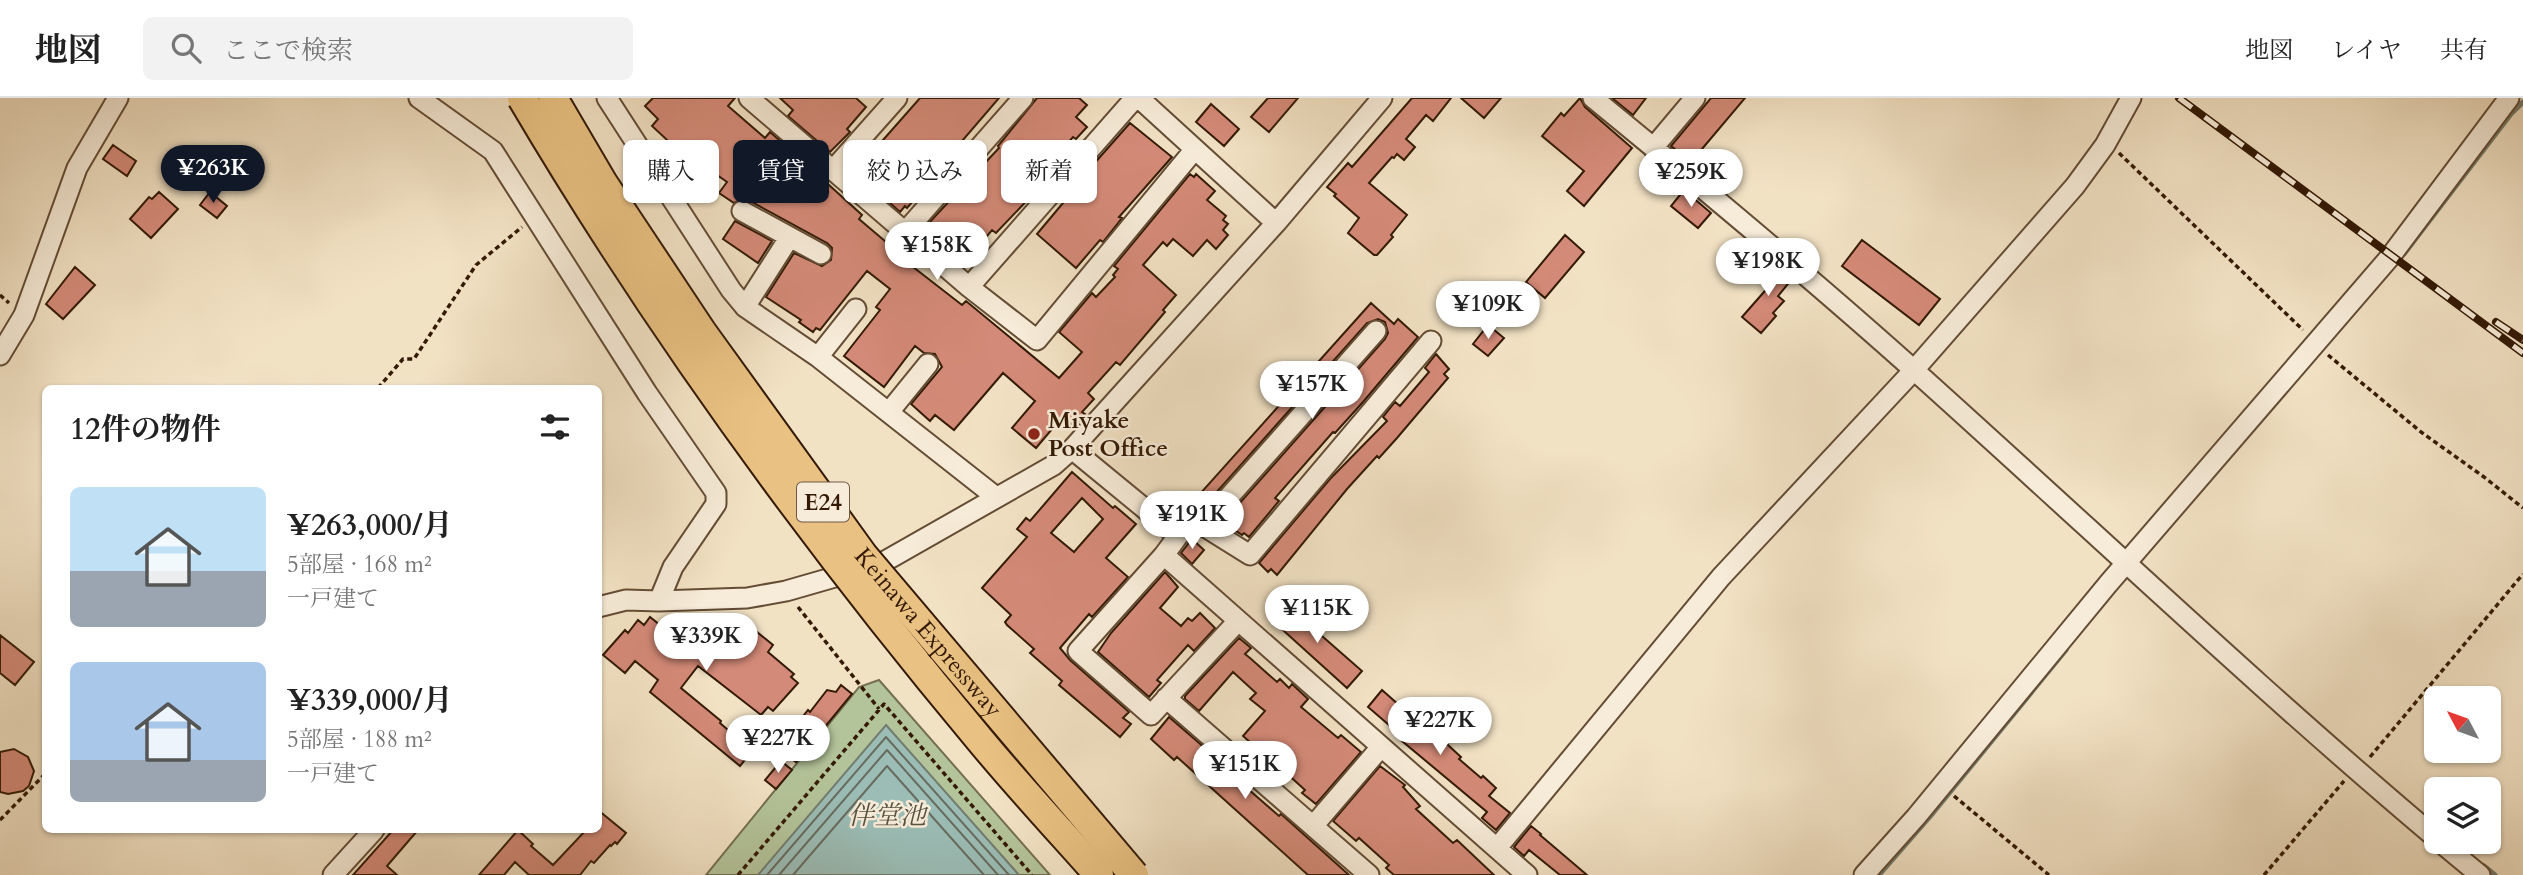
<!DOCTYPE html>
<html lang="ja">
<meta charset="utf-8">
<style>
:root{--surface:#fff;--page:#f2f2f2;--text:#222;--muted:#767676;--line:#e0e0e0;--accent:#111827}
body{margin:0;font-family:Cardo,"Noto Serif JP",serif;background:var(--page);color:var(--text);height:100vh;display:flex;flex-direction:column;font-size:26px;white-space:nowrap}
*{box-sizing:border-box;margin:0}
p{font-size:23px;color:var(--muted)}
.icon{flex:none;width:38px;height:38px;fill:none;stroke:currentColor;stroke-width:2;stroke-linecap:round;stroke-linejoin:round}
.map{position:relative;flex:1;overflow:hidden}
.drawer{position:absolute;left:42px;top:287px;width:560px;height:448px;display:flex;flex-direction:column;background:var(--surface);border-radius:10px;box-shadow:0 2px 5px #0004}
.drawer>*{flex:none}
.banner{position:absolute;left:623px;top:42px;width:665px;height:63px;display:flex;gap:14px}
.needle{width:46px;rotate:311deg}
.buttons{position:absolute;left:2424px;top:588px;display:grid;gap:14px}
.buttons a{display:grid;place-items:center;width:77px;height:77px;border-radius:10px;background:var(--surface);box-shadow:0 2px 5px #0004;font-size:35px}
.price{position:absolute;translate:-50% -60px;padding:0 16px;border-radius:24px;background:#fff;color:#222;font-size:23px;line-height:46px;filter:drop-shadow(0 2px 4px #0008)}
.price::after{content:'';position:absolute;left:50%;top:42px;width:21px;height:16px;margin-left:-10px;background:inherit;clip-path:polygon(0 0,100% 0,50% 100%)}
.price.current{background:var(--accent);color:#fff}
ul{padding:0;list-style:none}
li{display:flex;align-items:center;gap:21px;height:175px;padding:0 28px}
li span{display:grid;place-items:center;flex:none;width:196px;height:140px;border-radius:10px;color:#555}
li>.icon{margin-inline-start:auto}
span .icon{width:84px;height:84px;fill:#fffc;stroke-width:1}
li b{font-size:30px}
h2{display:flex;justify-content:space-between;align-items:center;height:84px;padding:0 28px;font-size:30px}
.tag{padding:0 24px;border-radius:10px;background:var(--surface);box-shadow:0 2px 5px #0004;font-size:24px;line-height:63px}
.tag.current{background:var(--accent);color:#fff}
header{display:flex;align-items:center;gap:42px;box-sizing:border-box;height:98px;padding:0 35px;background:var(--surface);border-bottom:2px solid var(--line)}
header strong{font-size:33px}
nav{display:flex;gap:38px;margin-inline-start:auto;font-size:24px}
.search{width:490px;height:63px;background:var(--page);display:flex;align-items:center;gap:18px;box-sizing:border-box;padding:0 24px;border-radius:10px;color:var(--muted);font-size:26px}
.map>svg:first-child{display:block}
.green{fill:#b4c49a;stroke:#746f50;stroke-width:2}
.water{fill:#9bbdb6;stroke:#727c6f;stroke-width:2}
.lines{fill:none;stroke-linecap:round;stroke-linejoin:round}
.shore{stroke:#686c5e;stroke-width:2}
.stream{stroke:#727c6f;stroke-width:5}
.building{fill:#d48a78;stroke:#341a05;stroke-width:2;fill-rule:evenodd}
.minor-casing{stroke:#644c35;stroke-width:23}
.path{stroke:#341a05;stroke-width:3.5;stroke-dasharray:5 3.5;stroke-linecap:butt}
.minor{stroke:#f7ecd9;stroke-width:19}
.rail-casing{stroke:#341a05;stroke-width:8}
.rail{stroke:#f7ecd9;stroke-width:5;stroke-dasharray:16;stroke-linecap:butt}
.highway-bridge-casing{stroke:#341a05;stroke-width:32;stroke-linecap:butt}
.highway-bridge{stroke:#e9c182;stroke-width:28}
.poi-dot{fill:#8f2418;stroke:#f7ecd9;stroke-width:2.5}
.labels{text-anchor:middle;stroke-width:5;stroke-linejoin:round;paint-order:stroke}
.shield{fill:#f7ecd9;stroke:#6e5945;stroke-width:2}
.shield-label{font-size:23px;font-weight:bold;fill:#341a05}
.poi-label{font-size:24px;font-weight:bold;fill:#341a05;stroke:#f7ecd9;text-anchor:start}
.street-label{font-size:24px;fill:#341a05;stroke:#f7ecd9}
.water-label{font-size:26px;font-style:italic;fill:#585343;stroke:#f7ecd9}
</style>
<header>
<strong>地図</strong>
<div class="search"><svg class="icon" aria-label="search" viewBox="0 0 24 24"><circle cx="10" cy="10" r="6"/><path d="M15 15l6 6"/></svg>ここで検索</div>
<nav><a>地図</a><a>レイヤ</a><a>共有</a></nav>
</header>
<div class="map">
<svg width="2523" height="777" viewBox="0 0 2523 777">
<rect width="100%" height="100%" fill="#f2e2c4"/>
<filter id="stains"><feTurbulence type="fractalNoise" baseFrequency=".00286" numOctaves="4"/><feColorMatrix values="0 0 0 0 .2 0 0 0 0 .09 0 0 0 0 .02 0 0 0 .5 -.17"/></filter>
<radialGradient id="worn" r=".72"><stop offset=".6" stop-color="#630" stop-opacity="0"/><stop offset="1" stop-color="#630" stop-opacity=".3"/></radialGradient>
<path class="green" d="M879,582L1050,777H706L859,589Z"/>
<path class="water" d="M886,627L1019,777H758Z"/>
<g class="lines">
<path class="shore" d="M767,777L886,639L1009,777
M779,777L887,652L998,777
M793,777L887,668L984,777"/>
<path class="stream" d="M2404,156L2511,16L2523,4
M2484,768L2495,777
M1879,777L1933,715L2066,552"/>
</g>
<path class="building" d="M653,0H735L728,8L765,40L770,34L786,48L780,54L775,49L750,79L791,104L815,77H818L862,117L859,121L892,149L890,151L962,207L966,203L1059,280L1082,254L1059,234L1092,195L1096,199L1115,179L1113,177L1118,171L1114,168L1190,76L1194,79L1196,76L1215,93L1207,102L1226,118L1223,122L1228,126L1223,132L1228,137L1216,151L1207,142L1193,158L1173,141L1167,148L1163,144L1143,167L1176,197L1163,212L1165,214L1120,267L1116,264L1088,295L1094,301L1082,314L1085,316L1074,329L1063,318L1036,350L1012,330L1035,303L1003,275L954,332L935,317L930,323L911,306L942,269L935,256L924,255L915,248L884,289L844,258L880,212L876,209L890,191L867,173L820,232L816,230L813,234L799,224L801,222L766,199L794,155L822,168L831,162L832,150L827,145L748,102L741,101L734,105L719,95L727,84L704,68L699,75L676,59L680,54L652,28L658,21L645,8Z
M780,0H856L866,9L847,31L850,34L830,54L788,18L793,12Z
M920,0H999L956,50L958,52L946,65L944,62L919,92L921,94L907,110L905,108L900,114L857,75L863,68L861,67Z
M1037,0H1079L1087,7L1076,19L1087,29L1076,41L1073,39L1050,65L1057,71L996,135L992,132L972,156L975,158L966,168L931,138L934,135L926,128L999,50L998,48Z
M1268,0H1298L1269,34L1251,19Z
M1412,0H1451L1433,23L1426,17L1406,41L1415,49L1404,62L1397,56L1394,60L1392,59L1369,85L1407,117L1391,137L1393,139L1377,157H1374L1348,135L1359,120L1334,98L1336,96L1327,89L1348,65L1352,69Z
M1461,0H1501L1484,20Z
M1580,0L1585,9L1632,50L1584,108L1567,93L1584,73L1542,38L1561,15L1564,18Z
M1612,0H1646L1633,17Z
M1711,0H1745L1691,64L1671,48Z
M1211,6L1239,31L1224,48L1196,24Z
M1130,25L1172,59L1119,119L1122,120L1103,144L1100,142L1076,170L1037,136L1063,105L1061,103Z
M113,47L136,63L127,78L103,61Z
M1684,92L1711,115L1698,130L1671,108Z
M159,94L178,111L151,140L130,121L149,99L152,101Z
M210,94L227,108L217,120L200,107Z
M735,123L772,143L758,165L723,141Z
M1565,137L1584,154L1545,200L1526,184Z
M1862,142L1940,201L1919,227L1842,168Z
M1768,163L1792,181L1778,198L1784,203L1773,215L1776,218L1761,235L1742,219L1771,186L1758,175Z
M75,169L95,187L63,221L46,206Z
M1371,205L1394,226L1398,221L1418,239L1363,304L1335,335L1333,334L1275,400L1279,403L1249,439L1244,435L1242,437L1223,424L1385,241L1388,235L1385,224L1378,221L1367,225L1207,405L1198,398Z
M1488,227L1504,240L1488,258L1473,246Z
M1436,256L1449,271L1444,276L1448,280L1397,340L1379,360L1377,358L1347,391L1277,477L1271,471L1268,474L1259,465L1330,381L1387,323L1383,319L1395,304L1400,308L1429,274L1425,270Z
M1072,374L1113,410L1115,408L1136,426L1106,460L1128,479L1092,519L1089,516L1060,550L1070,562L1129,614L1123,620L1131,626L1120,639L1059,587L1062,583L1030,555L1034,551L1007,527L1005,524L1011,517L982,490L1027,439L1017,431L1026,420L1030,423ZM1082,400L1103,421L1074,454L1051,435Z
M1192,441L1204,452L1192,466L1181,455Z
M1165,474L1178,489L1160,510L1181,528L1188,520L1192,523L1200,515L1215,530L1194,553L1188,547L1157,582L1161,585L1149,599L1098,554L1111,535Z
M1293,505L1309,519L1306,524L1362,573L1347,590L1274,524Z
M707,518L746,548L757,534L773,547L768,554L794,576L791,579L798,585L773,613L768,609L761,617L698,568L681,590L721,623L720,625L752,653L740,668L650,594L658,582L635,563L625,575L603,557L625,532L628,535L638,522L644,527L650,519L676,540L682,532L691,539Z
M0,537L34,564L15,587L0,575Z
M1239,540L1251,550L1245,556L1250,560L1277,584L1280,581L1289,590L1292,586L1308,601L1301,609L1338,640L1341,637L1361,654L1316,706L1302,695L1305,692L1283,672L1277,679L1267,670L1270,662L1243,638L1265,613L1250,601L1256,595L1233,574L1199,613L1185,601V598Z
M841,587L852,596L796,664L778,650L808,612L810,614L827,592L836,594Z
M1382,592L1435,639L1437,637L1448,647L1461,659L1459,661L1481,680L1483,678L1496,690L1489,698L1510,715L1496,732L1482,720L1487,714L1402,643L1404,640L1368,609Z
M1169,619L1250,689L1248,691L1279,718L1281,716L1349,777H1308L1177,659L1174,662L1151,641Z
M14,651L28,659L34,673L29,688L23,693L8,696L0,694V654Z
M781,663L792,672L776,691L765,682Z
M1380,668L1405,687L1403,689L1420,708L1416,711L1453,745L1457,742L1494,777H1394L1386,770L1389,767L1359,740L1356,743L1333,723Z
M598,712L626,735L617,746L615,744L611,748L610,747L594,765L591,763L580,777H529L515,764L504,777H479L518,732L533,746L531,748L553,767L586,732H598Z
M1531,728L1541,736L1540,737L1587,777H1560L1529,752L1524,758L1514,749Z
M393,732H418L387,768L397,777H353Z"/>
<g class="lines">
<g class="minor-casing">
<path id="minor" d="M419,0L493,53L647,295L716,395V406L673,469L659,503
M607,0L731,192L745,209L818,259L996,399
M749,0L969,189L1037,242L1195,51
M1139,0L1276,125
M1593,0C1702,89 1810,179 1915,273C2089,429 2258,590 2436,740
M1653,50L1695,0
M833,72L897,0
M742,113L821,156
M905,134L1023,0
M969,189L1135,0
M745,209L789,140
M0,257L24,217L77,70L118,0
M818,259L856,211
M889,314L928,266
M1072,351L1178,438L1164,457L1527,777
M1203,428L1376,233
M1178,438L1194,422L1250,457L1431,243
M1164,457L1078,553L1151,617L1238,523
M598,509L626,502L659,503L747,500L786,493L880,466L1054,367L1072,351L1276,125L1382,0
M1166,600L1369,777
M1314,727L1381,649
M2440,744L2480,777
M1497,750L1721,479L1914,272L2075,88L2105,47L2131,0
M333,777L374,732
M1864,777L1916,719L2108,486L2390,159L2509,0"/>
</g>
<path class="path" d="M2119,55L2303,232
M0,197L9,205
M2328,257L2421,334L2484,379L2523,410
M378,290L403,261H414L476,167L522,129
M798,509L879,611
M2370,659L2523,476
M1954,698L2049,777
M0,722L46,675
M738,777L884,606L1032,777
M2264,777L2344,683"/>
<use href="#minor" class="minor"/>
<g class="rail-casing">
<path id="rail" d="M2179,0L2523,255
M2496,224L2523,242"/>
</g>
<use href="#rail" class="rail"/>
<g class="highway-bridge-casing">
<g id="highway-bridge">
<path d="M522,0C656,227 811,440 980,642C1018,688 1059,732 1099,777"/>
<path id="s1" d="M553,0L603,85L702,234L863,457L1134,777"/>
</g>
</g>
<use href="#highway-bridge" class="highway-bridge"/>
</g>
<circle class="poi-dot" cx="1034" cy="336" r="7"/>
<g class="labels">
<rect class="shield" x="797" y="384.5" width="52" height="39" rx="5"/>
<g class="shield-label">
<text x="823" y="412">E24</text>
</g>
<g class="poi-label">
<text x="1048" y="330">Miyake<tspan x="1048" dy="28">Post Office</tspan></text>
</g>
<g class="street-label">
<text dy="8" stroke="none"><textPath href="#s1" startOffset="654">Keinawa Expressway</textPath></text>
</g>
<g class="water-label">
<text x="887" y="726">伴堂池</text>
</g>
</g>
<rect width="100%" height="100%" filter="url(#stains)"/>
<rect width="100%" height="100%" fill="url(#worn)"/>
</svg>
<div class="buttons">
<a><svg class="needle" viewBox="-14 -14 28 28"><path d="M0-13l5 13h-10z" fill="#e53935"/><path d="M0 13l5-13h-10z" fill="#767676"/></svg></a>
<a><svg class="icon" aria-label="layers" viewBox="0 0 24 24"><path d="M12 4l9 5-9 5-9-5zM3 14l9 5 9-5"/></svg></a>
</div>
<b class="price current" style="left:213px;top:107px">¥263K</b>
<b class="price" style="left:1691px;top:111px">¥259K</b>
<b class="price" style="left:937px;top:184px">¥158K</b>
<b class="price" style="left:1768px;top:200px">¥198K</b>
<b class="price" style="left:1488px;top:243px">¥109K</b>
<b class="price" style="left:1312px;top:323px">¥157K</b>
<b class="price" style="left:1192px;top:453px">¥191K</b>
<b class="price" style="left:1317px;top:547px">¥115K</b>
<b class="price" style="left:706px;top:575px">¥339K</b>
<b class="price" style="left:1440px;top:659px">¥227K</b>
<b class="price" style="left:778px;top:677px">¥227K</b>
<b class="price" style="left:1245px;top:703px">¥151K</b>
<div class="banner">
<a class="tag">購入</a>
<a class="tag current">賃貸</a>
<a class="tag">絞り込み</a>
<a class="tag">新着</a>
</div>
<section class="drawer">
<h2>12件の物件<svg class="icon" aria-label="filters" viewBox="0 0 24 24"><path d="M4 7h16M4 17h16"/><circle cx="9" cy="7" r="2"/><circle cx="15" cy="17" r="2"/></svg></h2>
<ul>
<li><span style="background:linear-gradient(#bfe0f5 60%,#9aa5b1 0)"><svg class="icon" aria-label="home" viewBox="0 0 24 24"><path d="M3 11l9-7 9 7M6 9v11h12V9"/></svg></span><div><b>¥263,000/月</b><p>5部屋 · 168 m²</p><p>一戸建て</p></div></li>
<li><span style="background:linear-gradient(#a9c7e8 70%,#9aa5b1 0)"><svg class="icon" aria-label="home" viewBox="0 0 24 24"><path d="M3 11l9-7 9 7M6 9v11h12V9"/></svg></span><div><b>¥339,000/月</b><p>5部屋 · 188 m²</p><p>一戸建て</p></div></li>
</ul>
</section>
</div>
